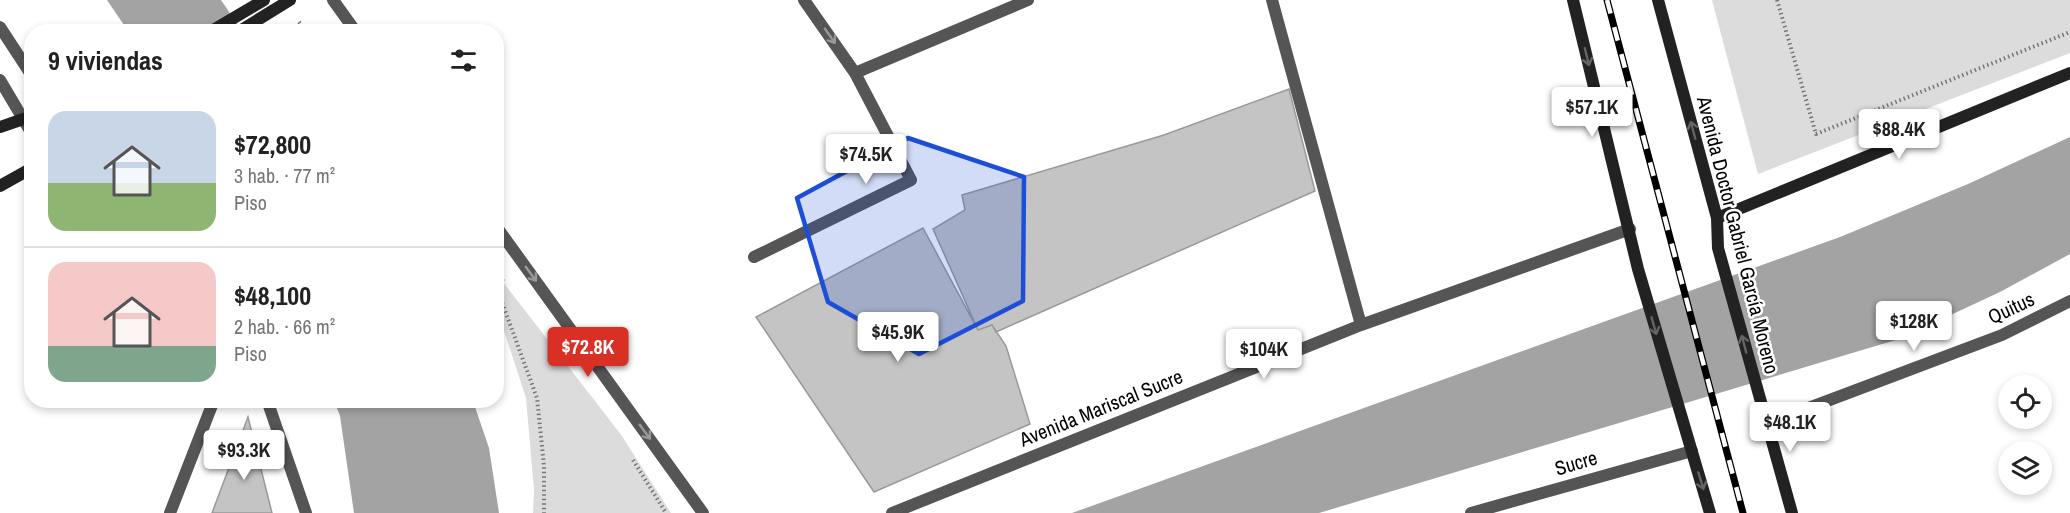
<!DOCTYPE html>
<html lang="es">
<meta charset="utf-8">
<style>
:root{--surface:#fff;--page:#f6f6f6;--text:#222;--muted:#767676;--line:#e0e0e0;--accent:#d93025}
body{margin:0;font-family:"Archivo Narrow",sans-serif;background:var(--page);color:var(--text);height:100vh;display:flex;flex-direction:column;font-size:22px;white-space:nowrap}
*{box-sizing:border-box;margin:0}
p{font-size:20px;color:var(--muted)}
.icon{flex:none;width:33px;height:33px;fill:none;stroke:currentColor;stroke-width:2;stroke-linecap:round;stroke-linejoin:round}
.map{position:relative;flex:1;overflow:hidden}
.panel{position:absolute;left:24px;top:24px;width:480px;height:384px;display:flex;flex-direction:column;background:var(--surface);border-radius:24px;box-shadow:0 3px 9px #0003}
.panel>*{flex:none}
.controls{position:absolute;left:1998px;top:375px;display:grid;gap:12px}
.controls a{display:grid;place-items:center;width:54px;height:54px;border-radius:50%;background:var(--surface);box-shadow:0 3px 9px #0003;font-size:30px}
.price{position:absolute;translate:-50% -51px;padding:0 14px;border-radius:6px;background:#fff;color:#222;font-size:20px;line-height:39px;filter:drop-shadow(0 2px 3px #0008)}
.price::after{content:'';position:absolute;left:50%;top:36px;width:18px;height:14px;margin-left:-9px;background:inherit;clip-path:polygon(0 0,100% 0,50% 100%)}
.price.selected{background:var(--accent);color:#fff}
ul{padding:0;list-style:none}
li{display:flex;align-items:center;gap:18px;height:150px;padding:0 24px}
li+li{border-top:2px solid var(--line)}
li span{display:grid;place-items:center;flex:none;width:168px;height:120px;border-radius:18px;color:#555}
li>.icon{margin-inline-start:auto}
span .icon{width:72px;height:72px;fill:#fffc;stroke-width:1}
li b{font-size:26px}
h2{display:flex;justify-content:space-between;align-items:center;height:72px;padding:0 24px;font-size:26px}
.map>svg:first-child{display:block}
.green{fill:#dcdcdc}
.water{fill:#a3a3a3}
.building{fill:#c4c4c4;stroke:#999;stroke-width:1.5}
.lines{fill:none;stroke-linecap:round;stroke-linejoin:round}
.path{stroke:#777;stroke-width:4;stroke-dasharray:1.5 3;stroke-linecap:butt}
.minor{stroke:#555;stroke-width:12}
.secondary{stroke:#222;stroke-width:12}
.rail-casing{stroke:#000;stroke-width:7}
.rail{stroke:#fff;stroke-width:4.5;stroke-dasharray:14;stroke-linecap:butt}
.oneway{stroke:#999}
.oneway2{stroke:#646464}
.marked{fill:#1d4ed8;fill-opacity:0.2;stroke:#1d4ed8;stroke-width:4.5;stroke-linejoin:round}
.labels{text-anchor:middle;stroke-width:5;stroke-linejoin:round;paint-order:stroke}
.street-label{font-size:20px;fill:#000;stroke:#fff}
</style>
<div class="map">
<svg width="2070" height="513" viewBox="0 0 2070 513">
<rect width="100%" height="100%" fill="#fff"/>
<path class="green" d="M1712,0H2070V53L1758,174Z
M496,273L622,436L671,513H533L534,490L526,398L497,309Z"/>
<path class="water" d="M107,0H221L242,31H128Z
M2070,137V254L2000,292L1899,339L1319,513H1072L1840,237L1968,184Z
M334,401H473L489,448L499,513H354L340,416Z"/>
<path class="building" d="M1289,89L1315,191L996,332L992,325L978,330L933,229L965,210L962,195L1164,135Z
M923,228L978,330L992,325L1006,346L1030,424L874,492L756,317Z
M248,417L272,513H212Z"/>
<g class="lines">
<path class="path" d="M1777,0L1816,134L2070,32
M299,22L307,32
M496,274L504,282
M496,286L537,398L544,466V513
M633,460L666,513"/>
<path class="minor" d="M333,0L356,32
M1272,0L1361,325
M0,27L32,76
M855,73L1028,0
M0,80L32,134
M496,226L703,513
M754,257L911,180L855,73L804,0
M267,400L306,513
M1766,424L2002,335L2070,301
M170,513L214,400
M892,513L1361,325L1630,229
M1471,513L1692,451"/>
<path class="secondary" d="M1573,0L1638,269L1710,513
M1658,0L1717,218L1718,248L1792,513
M210,32L264,0
M238,32L290,0
M0,127L32,116
M0,186L32,168
M1717,218L2070,73"/>
<g class="rail-casing">
<path id="rail" d="M1607,0L1743,513"/>
</g>
<use href="#rail" class="rail"/>
</g>
<defs><path id="oneway-shaft" d="M-6 0H5M1.5-3L5.5 0L1.5 3" fill="none" stroke-width="1.6" stroke-linecap="round" stroke-linejoin="round" transform="scale(1.5)"/></defs>
<g class="oneway">
<use href="#oneway-shaft" transform="translate(830 36) rotate(55)"/>
<use href="#oneway-shaft" transform="translate(531 274) rotate(54)"/>
<use href="#oneway-shaft" transform="translate(645 432) rotate(54)"/>
</g>
<g class="oneway2">
<use href="#oneway-shaft" transform="translate(1587 57) rotate(76)"/>
<use href="#oneway-shaft" transform="translate(1693 130) rotate(-105)"/>
<use href="#oneway-shaft" transform="translate(1654 326) rotate(74)"/>
<use href="#oneway-shaft" transform="translate(1744 344) rotate(-105)"/>
<use href="#oneway-shaft" transform="translate(1701 481) rotate(73)"/>
</g>
<path class="marked" d="M908,138L1024,177L1023,301L919,354L828,302L797,198Z"/>
<g class="labels">
<g class="street-label">
<text transform="translate(1738 235) rotate(76)" y="7">Avenida Doctor Gabriel García Moreno</text>
<text transform="translate(2011 308) rotate(-25)" y="7">Quitus</text>
<text transform="translate(1101 408) rotate(-22)" y="7">Avenida Mariscal Sucre</text>
<text transform="translate(1576 463) rotate(-16)" y="7">Sucre</text>
</g>
</g>
</svg>
<div class="controls">
<a><svg class="icon" aria-label="locate" viewBox="0 0 24 24"><circle cx="12" cy="12" r="6"/><path d="M12 2v4M12 18v4M2 12h4M18 12h4"/></svg></a>
<a><svg class="icon" aria-label="layers" viewBox="0 0 24 24"><path d="M12 4l9 5-9 5-9-5zM3 14l9 5 9-5"/></svg></a>
</div>
<b class="price" style="left:1592px;top:138px">$57.1K</b>
<b class="price" style="left:1899px;top:160px">$88.4K</b>
<b class="price" style="left:866px;top:185px">$74.5K</b>
<b class="price" style="left:1914px;top:352px">$128K</b>
<b class="price" style="left:898px;top:363px">$45.9K</b>
<b class="price selected" style="left:588px;top:378px">$72.8K</b>
<b class="price" style="left:1264px;top:380px">$104K</b>
<b class="price" style="left:1790px;top:453px">$48.1K</b>
<b class="price" style="left:244px;top:481px">$93.3K</b>
<section class="panel">
<h2>9 viviendas<svg class="icon" aria-label="filters" viewBox="0 0 24 24"><path d="M4 7h16M4 17h16"/><circle cx="9" cy="7" r="2"/><circle cx="15" cy="17" r="2"/></svg></h2>
<ul>
<li><span style="background:linear-gradient(#c9d6e8 60%,#8fb573 0)"><svg class="icon" aria-label="home" viewBox="0 0 24 24"><path d="M3 11l9-7 9 7M6 9v11h12V9"/></svg></span><div><b>$72,800</b><p>3 hab. · 77 m²</p><p>Piso</p></div></li>
<li><span style="background:linear-gradient(#f6c9c9 70%,#7fa58c 0)"><svg class="icon" aria-label="home" viewBox="0 0 24 24"><path d="M3 11l9-7 9 7M6 9v11h12V9"/></svg></span><div><b>$48,100</b><p>2 hab. · 66 m²</p><p>Piso</p></div></li>
</ul>
</section>
</div>
